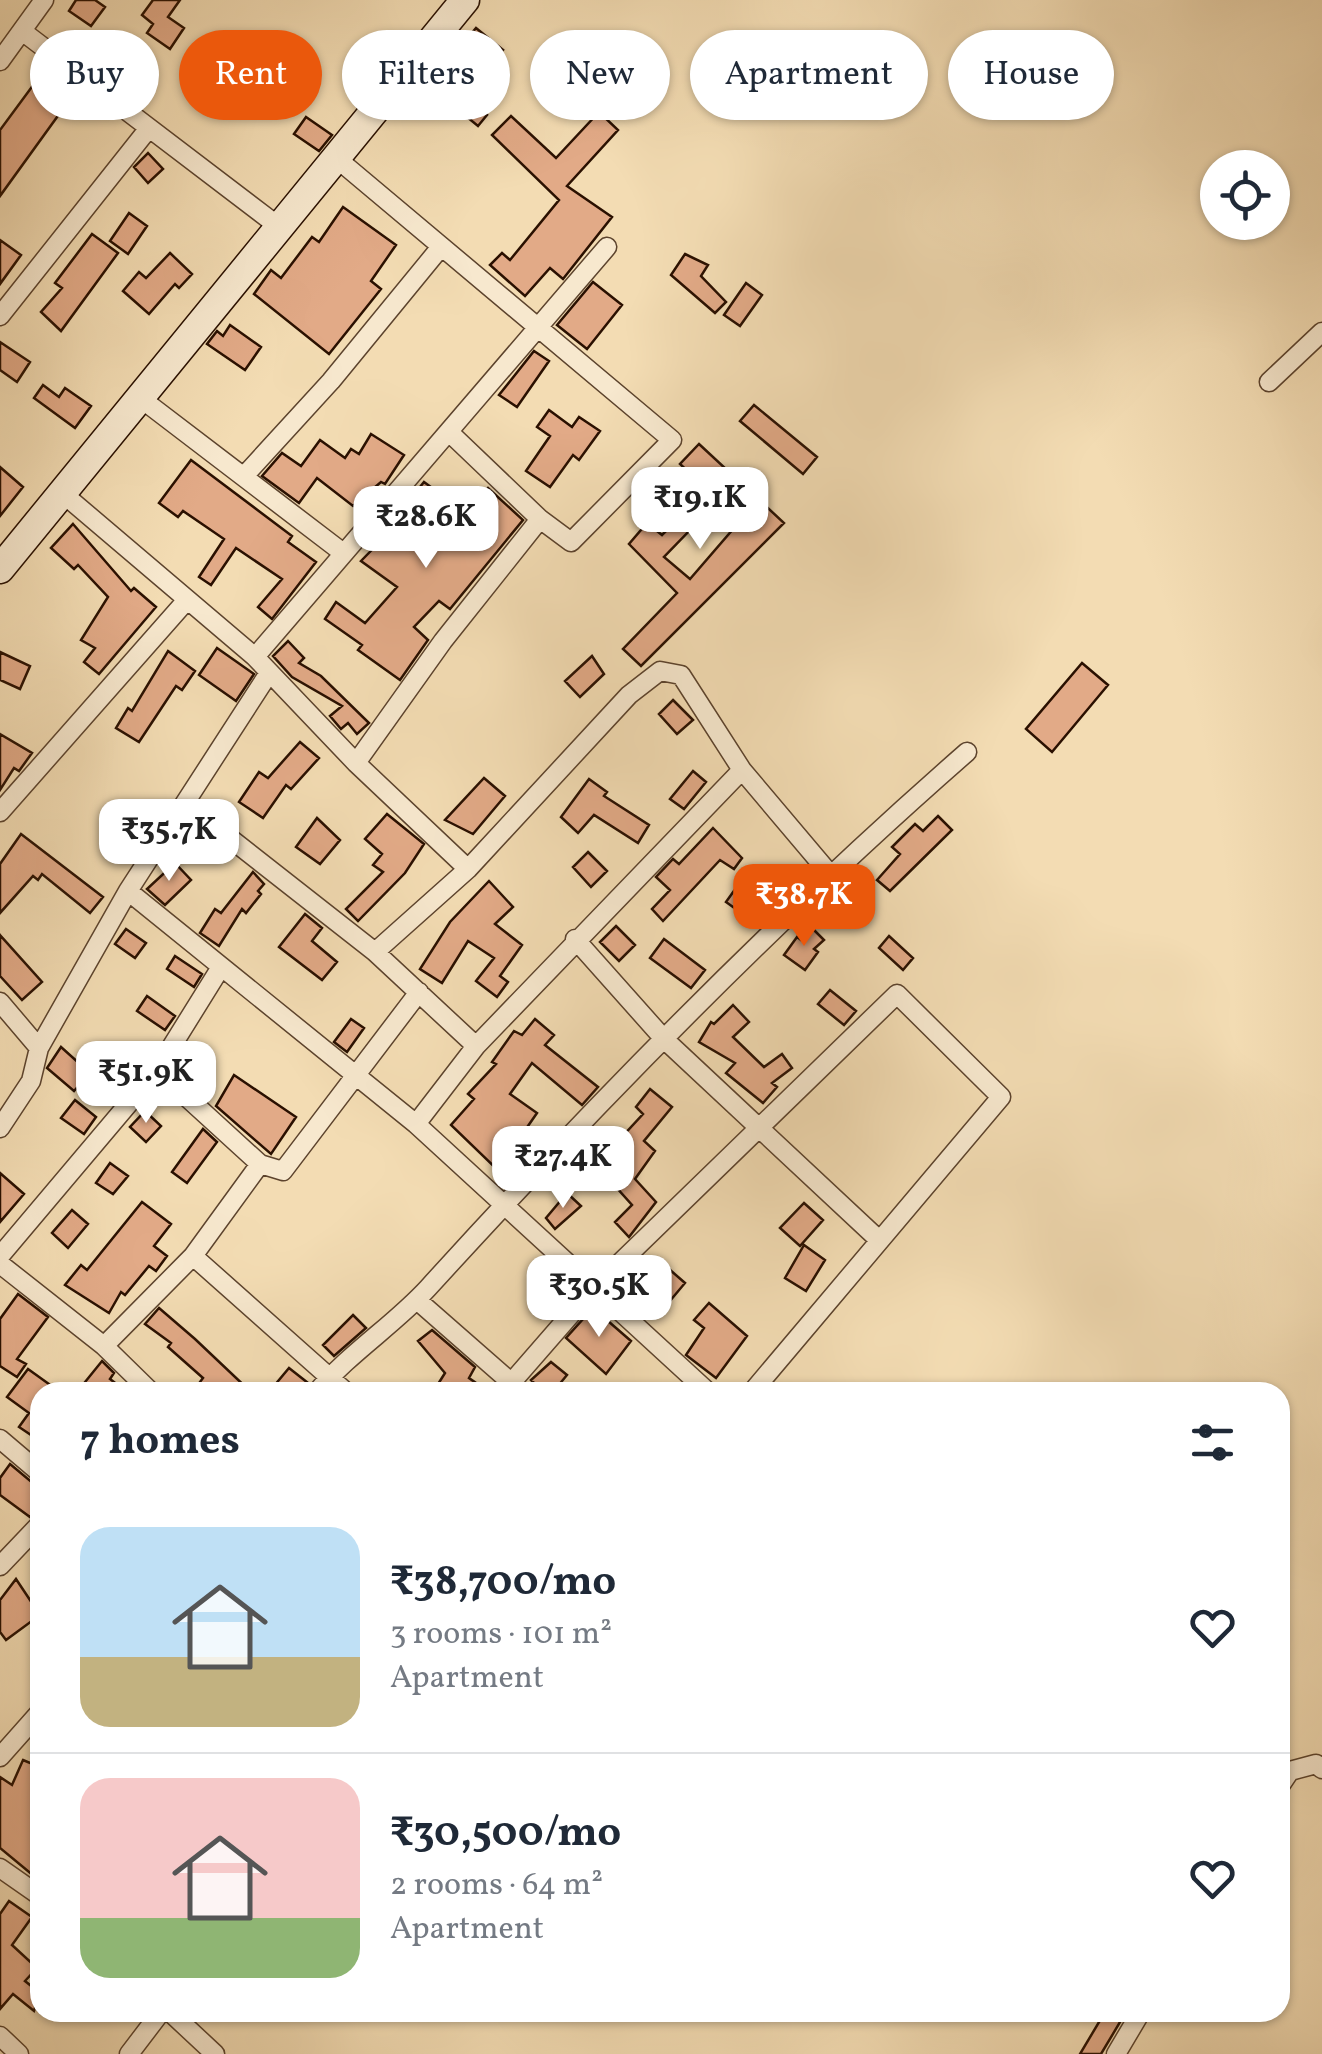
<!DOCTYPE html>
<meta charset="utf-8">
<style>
:root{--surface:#fff;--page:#f6f6f7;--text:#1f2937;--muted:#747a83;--line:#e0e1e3;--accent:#ea580c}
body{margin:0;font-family:Vollkorn,serif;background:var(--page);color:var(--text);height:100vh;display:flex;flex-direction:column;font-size:38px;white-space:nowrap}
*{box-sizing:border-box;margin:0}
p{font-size:32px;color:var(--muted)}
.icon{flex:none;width:55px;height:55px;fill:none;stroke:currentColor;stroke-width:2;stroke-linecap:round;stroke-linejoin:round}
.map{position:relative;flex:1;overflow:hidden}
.panel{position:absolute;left:30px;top:1382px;width:1260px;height:640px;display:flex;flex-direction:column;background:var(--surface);border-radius:30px;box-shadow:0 2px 8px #0004}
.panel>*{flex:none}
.banner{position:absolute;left:30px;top:30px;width:1262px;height:90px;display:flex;gap:20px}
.buttons{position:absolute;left:1200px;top:150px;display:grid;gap:20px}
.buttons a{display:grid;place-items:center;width:90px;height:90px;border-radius:50%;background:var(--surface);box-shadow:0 2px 8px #0004;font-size:50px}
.price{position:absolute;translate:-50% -85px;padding:0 22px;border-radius:20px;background:#fff;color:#222;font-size:32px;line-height:65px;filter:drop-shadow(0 2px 5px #0008)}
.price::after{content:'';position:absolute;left:50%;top:60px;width:30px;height:22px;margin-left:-15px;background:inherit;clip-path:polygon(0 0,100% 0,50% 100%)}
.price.on{background:var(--accent);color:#fff}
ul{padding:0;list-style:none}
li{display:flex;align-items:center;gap:30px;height:250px;padding:0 50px}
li+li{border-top:2px solid var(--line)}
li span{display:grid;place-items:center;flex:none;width:280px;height:200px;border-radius:30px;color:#555}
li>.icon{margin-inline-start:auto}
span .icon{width:120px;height:120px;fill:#fffc;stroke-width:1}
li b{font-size:42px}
h2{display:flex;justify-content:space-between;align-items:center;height:120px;padding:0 50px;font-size:42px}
.tag{padding:0 35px;border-radius:45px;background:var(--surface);box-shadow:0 2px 8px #0004;font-size:35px;line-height:90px}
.tag.on{background:var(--accent);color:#fff}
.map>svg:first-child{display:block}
.building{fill:#e2aa87;stroke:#2a1000;stroke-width:2.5}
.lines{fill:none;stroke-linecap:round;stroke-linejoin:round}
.street-casing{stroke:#5c432d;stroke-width:21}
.secondary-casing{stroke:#2a1000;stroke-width:31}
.street{stroke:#f7e8ce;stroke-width:18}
.secondary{stroke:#f7e8ce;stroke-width:28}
</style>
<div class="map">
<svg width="1322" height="2054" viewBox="0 0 1322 2054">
<rect width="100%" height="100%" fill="#f3dcb3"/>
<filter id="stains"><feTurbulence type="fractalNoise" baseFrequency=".002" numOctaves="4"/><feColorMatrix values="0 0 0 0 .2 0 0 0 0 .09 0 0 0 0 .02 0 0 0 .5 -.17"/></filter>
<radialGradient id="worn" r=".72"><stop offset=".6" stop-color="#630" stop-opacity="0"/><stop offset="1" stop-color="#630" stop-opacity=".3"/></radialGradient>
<path class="building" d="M76,0H95L105,7L91,26L69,11Z
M153,0H180L168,17L184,28L170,49L147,33L153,24L142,15Z
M476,28L503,50L464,96L487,115L478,126L444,98L453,87L438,73Z
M362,60L382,74L366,93L348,80Z
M34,84L65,106L0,196V130Z
M599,112L618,130L567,186L612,217L563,279L550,268L525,296L490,265L502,253L510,260L559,200L492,135L511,116L556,158Z
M306,117L332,135L319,151L294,134Z
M148,153L163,169L148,183L134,167Z
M343,207L396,245L371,281L381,289L329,354L254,294L271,270L281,278L312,237L319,242Z
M129,213L147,226L128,254L110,241Z
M92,234L118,253L61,331L41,312L62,288L55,283Z
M0,240L21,255L0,284Z
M170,253L192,274L179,288L175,284L149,314L123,291L139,272L146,278Z
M685,254L708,265L701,276L726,302L715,313L671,275Z
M593,282L622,305L587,349L557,325Z
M746,283L762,295L740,326L724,315Z
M230,325L261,347L245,370L207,344L217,331L223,336Z
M0,342L30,362L17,382L0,370Z
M534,351L549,361L517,407L499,395Z
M43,385L59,397L65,388L91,406L75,428L34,398Z
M754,405L817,457L803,474L740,421Z
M549,410L572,427L579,417L600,431L579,460L573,455L550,487L526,471L550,436L537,427Z
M371,434L404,455L385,484L381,482L353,506L317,478L299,503L262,476L282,453L301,466L320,440L345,458L351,449L359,454Z
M699,444L784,523L641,666L623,649L677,593L629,544L647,523L662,535L679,518L691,529L664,557L690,579L740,521L680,464Z
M191,460L292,536L288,542L316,562L272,619L258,607L282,579L236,548L211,585L199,577L224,539L183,511L178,517L159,503Z
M0,467L23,487L0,516Z
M424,482L465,512L488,488L523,520L450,609L439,601L414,627L428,640L400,680L358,650L362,645L325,619L336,602L365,623L397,587L361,561L400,521L396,517Z
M73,524L131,591L134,588L156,607L99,674L84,662L95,648L81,640L108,597L78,565L74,569L51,548Z
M288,641L304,658L299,663L321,676L369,723L357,734L348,723L341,729L330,716L342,706L292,677L273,656Z
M217,648L254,674L236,701L199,675Z
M168,651L195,671L182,690L176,686L139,742L116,728L128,708L132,711Z
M0,652L30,666L20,689L0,680Z
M592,656L604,674L580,697L565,681Z
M1082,663L1108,685L1052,752L1026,729Z
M673,700L693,720L677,734L659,714Z
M0,734L32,753L19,771L14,768L0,790Z
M300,742L319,758L291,789L286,785L263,818L239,802L259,772L268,778Z
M693,771L706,782L684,809L670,799Z
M484,778L505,796L473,834L445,820Z
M589,779L607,792L604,796L649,825L638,843L594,815L578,833L561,817Z
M387,814L424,844L405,873L358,921L346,909L383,872L373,865L382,854L365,839Z
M938,816L952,830L890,891L877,880L900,854L892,847L915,824L923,831Z
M317,818L340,840L320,864L296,847Z
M713,828L742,858L734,869L720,860L663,921L652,909L670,890L656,877L673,859L679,864Z
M21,834L103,897L90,913L42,874L38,880L33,876L0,913V864Z
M588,852L607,871L591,887L573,867Z
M175,863L191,880L165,905L147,889Z
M253,872L264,884L258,891L261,894L246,913L242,909L219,946L200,933L215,909L221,913Z
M489,881L513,907L495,924L522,945L500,976L508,982L497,997L476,981L494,958L468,941L442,983L420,969L450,922Z
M736,888L757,903L747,917L726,902Z
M305,914L322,928L312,941L337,962L322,980L279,947Z
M616,926L635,945L619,961L600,942Z
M126,929L146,943L135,958L115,944Z
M813,929L824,940L814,949L818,952L805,970L784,955L797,937L801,940Z
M0,935L42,982L22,1000L0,976Z
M889,936L913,958L903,970L879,948Z
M664,939L705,970L691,988L650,958Z
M175,956L202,974L194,987L167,969Z
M830,990L856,1011L844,1025L818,1004Z
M147,996L175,1016L165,1030L137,1011Z
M733,1005L749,1022L733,1037L764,1067L782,1054L792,1068L772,1083L777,1087L763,1103L726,1073L735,1063L699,1042L711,1022L714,1024Z
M351,1019L364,1028L347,1052L334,1042Z
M535,1019L554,1035L545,1045L598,1087L582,1105L532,1063L510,1094L537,1113L528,1126L545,1137L509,1181L451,1125L474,1099L468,1094L496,1064L492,1062L514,1031L522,1035Z
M61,1047L90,1073L74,1091L47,1068Z
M234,1075L296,1117L271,1154L216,1106Z
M650,1089L672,1107L644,1141L655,1151L635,1179L656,1202L629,1237L615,1222L632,1205L599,1168L625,1144L620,1139L643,1114L636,1107Z
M75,1100L96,1117L84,1134L61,1118Z
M145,1111L161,1126L146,1142L130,1127Z
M203,1129L217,1142L187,1183L172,1172Z
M110,1163L128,1176L113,1194L96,1183Z
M0,1173L24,1194L0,1222Z
M567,1193L581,1206L555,1229L546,1218Z
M142,1202L171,1224L154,1246L167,1256L156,1271L149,1266L125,1295L121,1292L109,1313L65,1285L81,1265L87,1270Z
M804,1203L823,1220L800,1246L780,1228Z
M72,1210L88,1224L68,1248L52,1233Z
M804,1245L825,1260L806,1291L785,1278Z
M661,1262L685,1283L664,1308L639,1287Z
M18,1294L48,1317L17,1359L26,1364L17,1377L0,1366V1319Z
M709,1303L747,1336L716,1378L686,1355L704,1328L694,1320Z
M159,1308L195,1339L251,1392H205L197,1386L203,1378L168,1347L171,1343L145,1324Z
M593,1308L631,1341L606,1374L566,1338Z
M353,1315L366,1328L334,1356L323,1345Z
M432,1330L475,1367L469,1378L489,1392H433L445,1373L418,1341Z
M102,1361L114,1373L110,1379L127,1392H77Z
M551,1362L567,1375L553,1392H543L531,1380Z
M289,1368L308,1383L305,1392H269Z
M28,1369L60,1392H40V1428L34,1437L19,1427L29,1413L7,1397Z
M10,1464L40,1489V1506L30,1517L0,1495V1478Z
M16,1579L40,1615L6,1640L0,1632V1600Z
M23,1760L40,1767V1881L0,1848V1777L12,1785Z
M9,1901L32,1917L12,1945L37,1968L25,1981L40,1993L34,2011L13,1994L0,2009V1914Z
M1105,2012H1126L1101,2054H1080Z"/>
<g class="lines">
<g class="street-casing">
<path id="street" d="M22,31L278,226
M0,61L44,0
M335,157L672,440L571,542L540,519L443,641L356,763
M0,316L149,128
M1269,382L1322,332
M139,397L342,552
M450,433L540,519
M245,475L331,381L440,248
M61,492L255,657L356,763L468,869L375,952L476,1046L416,1124L708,1392
M255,657L607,247
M185,803L375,952
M0,812L186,601
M468,869L629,695L660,671L681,675L742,770L829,873
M128,891L416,1124
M575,939L664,1039L878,1239
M0,1002L39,1048
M476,1046L742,770
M0,1128L31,1081L39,1048L128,891L269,673
M260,1164L283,1171L419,992
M0,1256L157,1070L221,967
M193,1256L346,1392
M0,1264L104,1346L151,1392
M417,1300L522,1392
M104,1346L193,1256L260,1164L157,1070
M511,1383L592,1290L897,994L1001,1097L752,1392
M317,1392C349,1353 393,1326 428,1288C598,1101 776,919 967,752
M0,1439L40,1473
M0,1566L40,1524
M0,1757L40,1712
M1280,1786L1290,1771L1316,1764L1322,1769
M0,1868L40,1896
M170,2012L215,2054
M0,2036L19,2054
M129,2054L161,2012
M1116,2054L1141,2012"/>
</g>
<g class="secondary-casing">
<path id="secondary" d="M0,569L465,0"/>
</g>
<use href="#street" class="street"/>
<use href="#secondary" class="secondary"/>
</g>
<rect width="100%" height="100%" filter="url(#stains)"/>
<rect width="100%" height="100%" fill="url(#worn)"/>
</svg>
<div class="buttons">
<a><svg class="icon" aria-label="locate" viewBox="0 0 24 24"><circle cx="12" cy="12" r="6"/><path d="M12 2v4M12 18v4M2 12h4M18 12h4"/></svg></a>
</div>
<b class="price" style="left:700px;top:552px">₹19.1K</b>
<b class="price" style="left:426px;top:571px">₹28.6K</b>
<b class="price" style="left:169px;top:884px">₹35.7K</b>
<b class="price on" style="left:804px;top:949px">₹38.7K</b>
<b class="price" style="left:146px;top:1126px">₹51.9K</b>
<b class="price" style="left:563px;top:1211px">₹27.4K</b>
<b class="price" style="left:599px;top:1340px">₹30.5K</b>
<div class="banner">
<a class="tag">Buy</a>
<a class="tag on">Rent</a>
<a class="tag">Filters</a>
<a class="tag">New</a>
<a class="tag">Apartment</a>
<a class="tag">House</a>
</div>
<section class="panel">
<h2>7 homes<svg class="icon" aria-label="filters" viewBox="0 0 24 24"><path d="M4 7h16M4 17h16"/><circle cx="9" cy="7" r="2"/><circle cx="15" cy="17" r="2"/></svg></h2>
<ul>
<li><span style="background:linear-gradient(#bfe0f5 65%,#c2b280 0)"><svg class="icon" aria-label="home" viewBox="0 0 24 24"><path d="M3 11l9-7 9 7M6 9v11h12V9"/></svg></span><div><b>₹38,700/mo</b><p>3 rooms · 101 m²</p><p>Apartment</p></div><svg class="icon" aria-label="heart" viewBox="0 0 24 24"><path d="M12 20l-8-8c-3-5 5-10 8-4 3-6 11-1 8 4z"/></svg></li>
<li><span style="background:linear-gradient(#f6c9c9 70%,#8fb573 0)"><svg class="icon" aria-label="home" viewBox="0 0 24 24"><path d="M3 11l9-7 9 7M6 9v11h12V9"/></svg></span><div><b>₹30,500/mo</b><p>2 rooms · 64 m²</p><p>Apartment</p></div><svg class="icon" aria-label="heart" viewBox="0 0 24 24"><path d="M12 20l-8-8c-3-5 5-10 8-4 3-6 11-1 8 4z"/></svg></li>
</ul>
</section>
</div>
